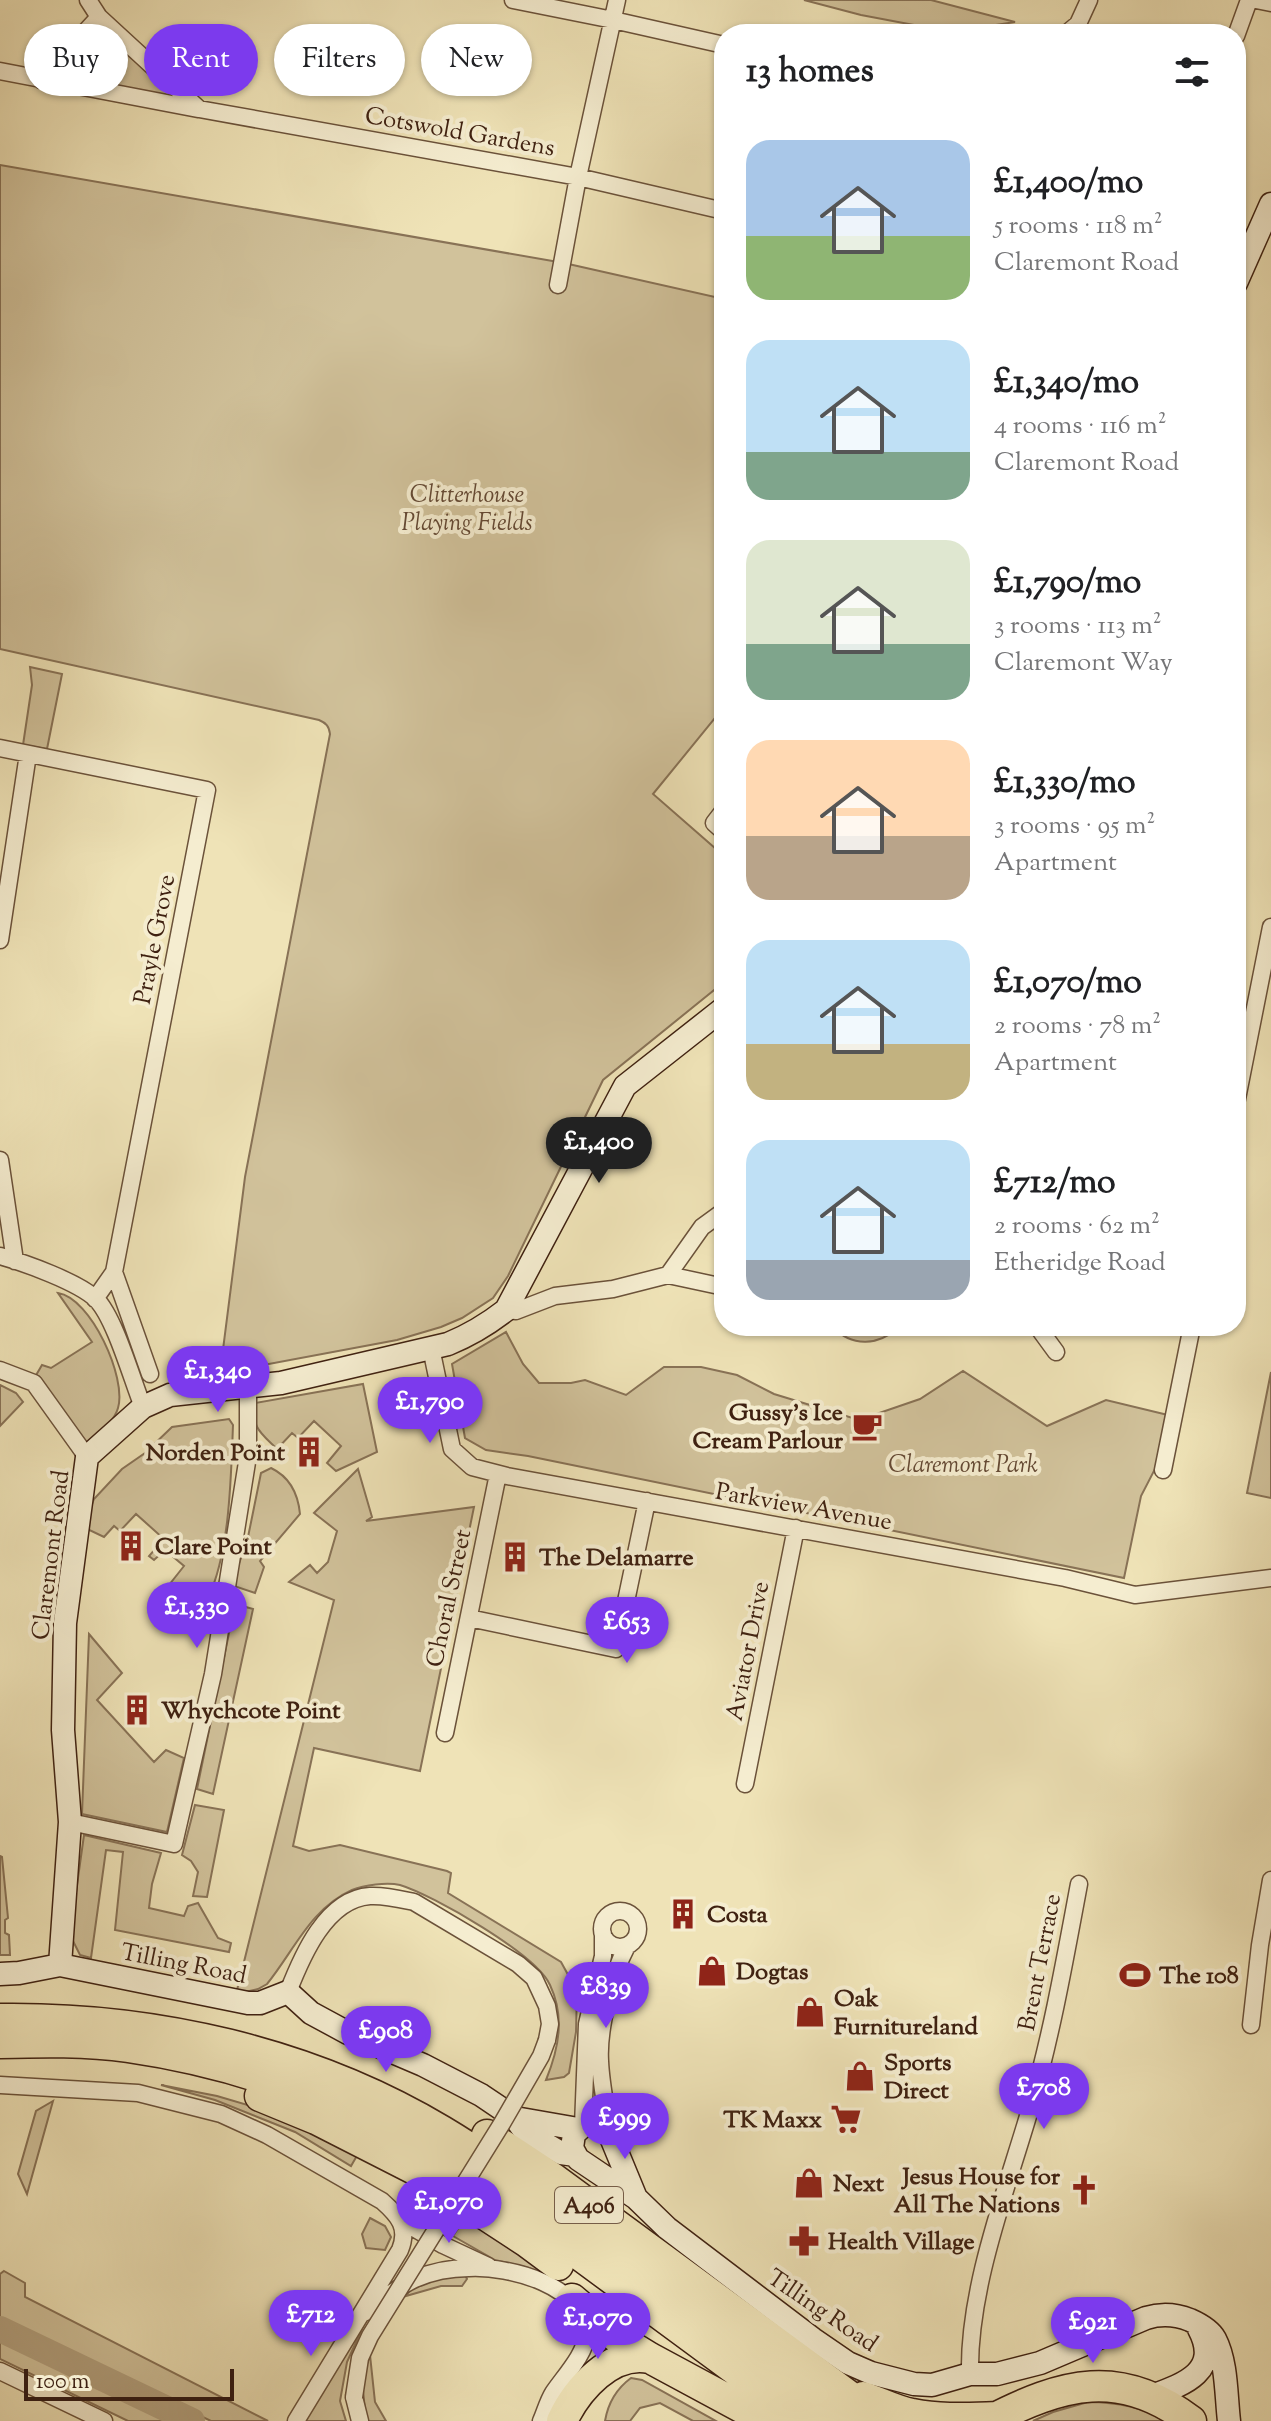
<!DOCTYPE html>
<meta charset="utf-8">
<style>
:root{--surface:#fff;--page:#f2f2f2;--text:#202124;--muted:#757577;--accent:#7c3aed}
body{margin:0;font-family:"Sorts Mill Goudy",serif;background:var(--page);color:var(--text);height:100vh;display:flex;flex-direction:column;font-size:30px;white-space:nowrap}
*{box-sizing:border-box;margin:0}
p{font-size:26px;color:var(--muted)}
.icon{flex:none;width:44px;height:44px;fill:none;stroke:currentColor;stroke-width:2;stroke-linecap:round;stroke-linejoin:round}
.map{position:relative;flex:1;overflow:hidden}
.sheet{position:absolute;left:714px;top:24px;width:532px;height:1312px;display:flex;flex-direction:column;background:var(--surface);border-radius:32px;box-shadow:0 2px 6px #0004}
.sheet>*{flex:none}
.hud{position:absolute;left:24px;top:24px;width:570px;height:72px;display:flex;gap:16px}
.scale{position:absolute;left:24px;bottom:20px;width:210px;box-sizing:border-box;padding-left:8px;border:4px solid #3f2111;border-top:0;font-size:22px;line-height:28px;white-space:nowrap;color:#3f2111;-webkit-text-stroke:6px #f5edd0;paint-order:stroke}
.price{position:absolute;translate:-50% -68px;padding:0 18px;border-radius:28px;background:var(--accent);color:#fff;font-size:26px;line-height:52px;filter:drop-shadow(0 2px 4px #0008)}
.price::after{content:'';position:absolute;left:50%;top:48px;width:24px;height:18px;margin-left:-12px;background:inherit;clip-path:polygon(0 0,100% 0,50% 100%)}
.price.selected{background:#222;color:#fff}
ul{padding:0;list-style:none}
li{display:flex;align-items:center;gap:24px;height:200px;padding:0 32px}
li span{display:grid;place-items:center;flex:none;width:224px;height:160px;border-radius:24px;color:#555}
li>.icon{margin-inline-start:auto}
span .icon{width:96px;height:96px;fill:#fffc;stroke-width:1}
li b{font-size:34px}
h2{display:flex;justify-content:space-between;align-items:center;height:96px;padding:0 32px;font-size:34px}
.tag{padding:0 28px;border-radius:36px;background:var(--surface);box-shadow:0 2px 6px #0004;font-size:28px;line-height:72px}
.tag.selected{background:var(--accent);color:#fff}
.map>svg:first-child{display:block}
.green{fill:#d1c29b;stroke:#887256;stroke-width:2}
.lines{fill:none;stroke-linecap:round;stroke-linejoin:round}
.river{stroke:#b3a17f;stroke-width:26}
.street-casing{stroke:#6b523a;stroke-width:19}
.secondary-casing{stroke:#3f2111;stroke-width:25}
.highway-casing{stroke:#3f2111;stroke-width:33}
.street{stroke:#f5edd0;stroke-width:16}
.secondary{stroke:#f5edd0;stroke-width:22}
.highway{stroke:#efe3b7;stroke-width:30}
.street-bridge-casing{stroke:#6b523a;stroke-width:19;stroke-linecap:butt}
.street-bridge{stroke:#f5edd0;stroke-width:16}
.labels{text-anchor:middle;stroke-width:8;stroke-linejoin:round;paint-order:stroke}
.shield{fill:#f5edd0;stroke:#765e4a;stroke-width:2}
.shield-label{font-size:22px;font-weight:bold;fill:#3f2111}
.street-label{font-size:24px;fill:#3f2111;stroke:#f5edd0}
.park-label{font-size:24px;font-style:italic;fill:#644934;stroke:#f5edd0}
.poi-label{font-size:24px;font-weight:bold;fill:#3f2111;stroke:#f5edd0;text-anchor:start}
</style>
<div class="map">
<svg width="1271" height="2421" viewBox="0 0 1271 2421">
<rect width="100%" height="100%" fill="#efe3b7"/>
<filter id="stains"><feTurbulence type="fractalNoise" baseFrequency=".0025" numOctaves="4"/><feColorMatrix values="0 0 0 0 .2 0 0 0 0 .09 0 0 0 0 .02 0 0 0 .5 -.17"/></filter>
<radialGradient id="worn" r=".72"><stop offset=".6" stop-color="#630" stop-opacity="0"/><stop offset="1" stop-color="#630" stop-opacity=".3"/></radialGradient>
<path class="green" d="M804,0H931L1015,22L951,32L861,15Z
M99,17L199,109L41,80Z
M0,165L564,263L724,299V707L653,794L724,856V982L603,1080L508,1276L493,1298L462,1318L441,1327L397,1340L220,1373L245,1177L330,734C329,726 326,723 319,720L0,649Z
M30,667L62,674L47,749L23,745L32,685Z
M58,1293C91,1298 127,1378 118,1408C114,1423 96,1435 85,1446L35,1377L42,1365L51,1368L92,1342Z
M832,1326H900C879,1346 852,1348 832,1326Z
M506,1332L523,1364L539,1383H571L585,1380L626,1395L664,1367H701L737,1375L774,1394L859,1420L920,1399L963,1371L1047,1426L1106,1400L1168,1415L1155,1469L1141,1496L1124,1578L528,1456L486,1450L465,1438L452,1364Z
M1271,1372V1498L1247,1493Z
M363,1384L377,1452L336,1471L327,1463L341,1446L314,1421L298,1438L292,1433L277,1449C261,1433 251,1428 255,1403Z
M0,1385L16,1393L23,1402L0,1426Z
M229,1419L233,1425C231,1476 230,1552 208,1598L194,1603L169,1585L184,1566L165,1550L154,1560L149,1556L164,1539L136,1514L120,1531L114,1526L104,1537L83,1527L94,1499L122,1469L145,1453L172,1427Z
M271,1468C290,1477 298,1493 300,1514L260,1561L264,1567L255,1593L231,1585L247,1542L261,1473Z
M358,1469L372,1517L366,1521L474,1507L420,1771L314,1748L293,1846L309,1851L340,1845L447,1871L451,1873L448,1893L561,1962L577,1991L576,2032L569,2073L564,2077L546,2080C559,2048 565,2017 550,1985C536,1954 433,1895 400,1885C387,1882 364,1885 352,1890C310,1909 294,1951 267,1984L258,1989L236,1994L334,1600L289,1582L310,1565L317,1573L328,1562L337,1531L314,1513Z
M235,1604L253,1609L213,1794L197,1789Z
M89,1634L122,1673L97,1700L154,1762L166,1750L184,1758L167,1832L82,1814Z
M195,1805L224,1810L207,1897L193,1896L198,1872L191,1861L182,1855Z
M84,1835L161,1853L152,1884L149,1908L184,1916L188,1906L198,1903L218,1938L231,1943L229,1952L115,1930L123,1852L106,1850L91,1958L80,1955L70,1935Z
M0,1856L2,1857L8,1918L5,1920V1933L9,1935L10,1955H0Z
M161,2085L217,2096L295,2119L358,2154L351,2166L295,2132L215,2100Z
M53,2101L27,2194L18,2174L36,2111Z
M469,2212L559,2276L555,2280L529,2268L495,2260L453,2236Z
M370,2218L385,2226L391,2237L385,2250L366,2248L362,2234Z
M4,2271L25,2283V2297L268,2421H211L0,2321V2274Z
M464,2272L467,2279L462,2286H441L406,2296L415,2282Z
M366,2320L347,2362L340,2401L346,2421H301Z
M0,2336L180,2419L184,2421H128L0,2359Z
M370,2355L375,2402L386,2421H366L362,2379Z
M631,2378L642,2380L716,2421H693L660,2403L640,2408L630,2421H605C608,2403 616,2389 631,2378Z
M1088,2402C1116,2402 1143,2407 1167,2421H1033L1053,2412Z"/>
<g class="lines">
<path class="river" d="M0,2329L192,2421"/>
<g class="street-casing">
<path id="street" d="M88,0L99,17L199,109L578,177L724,211
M513,0L613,20L724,45
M1256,0L1271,3
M1066,34L1078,24L1089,0
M1236,36L1249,0
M0,71L198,109
M41,80L99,17
M558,285L578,177L617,0
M0,748L207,790L114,1272L95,1299
M724,810L714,823L724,832
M0,940L28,754
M1236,1104L1271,927
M0,1160L15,1261
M0,1256C25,1263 78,1282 96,1299C115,1318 132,1380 143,1407
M114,1272L150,1374
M668,1275L724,1287
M506,1310L516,1311L555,1296L613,1289L668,1275L702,1227L724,1211
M1037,1326L1056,1352
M431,1348L452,1449L472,1467L507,1476L1065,1578L1135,1595L1271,1578
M0,1370L34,1383L87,1457
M1163,1470L1192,1326
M469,1618L616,1649L647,1501
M445,1733L498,1474
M745,1784L796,1528
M70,1822L174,1844L213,1674L248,1456V1388
M602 1929a18 18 0 1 1 36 0a18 18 0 1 1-36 0Z
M288,1992C302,1956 326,1899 370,1896C384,1895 400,1899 414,1902L518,1964L534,1978L547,2006L550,2024L547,2040
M1251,2025L1260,1945L1271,1880
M0,2085L138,2093L221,2114L267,2135L382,2201C399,2216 409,2228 400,2250L296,2421
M583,2126L587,2024L603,1956V1934
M610,2135C607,2111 601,2086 600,2061C598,2029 612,1974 627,1946
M400,2220L443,2245L488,2266
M364,2313C380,2302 397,2287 415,2279C431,2272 452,2268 469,2268C510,2266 585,2285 586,2335C587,2352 563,2378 553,2393C548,2401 545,2412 541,2421
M0,2371L104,2421
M970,2374C968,2288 1007,2189 1031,2106C1052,2033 1065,1959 1079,1884
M354,2397L360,2421"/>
</g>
<g class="secondary-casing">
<path id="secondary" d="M1236,283L1271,204
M60,1965L70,1822L63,1730L65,1623L87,1457L143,1407L170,1395L281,1383L448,1344C470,1335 488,1324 506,1310L625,1086L724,1008
M0,1974L19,1973L60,1965L248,2003H260L288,1992L311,2013L348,2033L423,2065L481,2095L515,2118L523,2129L544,2143L561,2153L575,2155
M515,2118L578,2129
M636,2198L610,2135L605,2128L589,2124L583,2126L574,2134L572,2148L578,2159L636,2198L667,2228L813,2339L848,2363L871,2373L914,2384L932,2385L970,2374H997L1040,2363L1146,2318C1162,2313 1175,2314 1190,2320C1199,2324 1210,2330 1215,2339C1227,2362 1226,2396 1229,2421
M1152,2396C1185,2384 1221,2371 1199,2329"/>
</g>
<g class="highway-casing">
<path id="highway" d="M0,2019C153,2017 310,2052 442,2131C489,2159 532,2192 576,2224C666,2290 753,2360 846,2421
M0,2043C42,2042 86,2041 128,2047C260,2066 383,2117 493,2191L805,2421
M260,2096L316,2119L420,2172L527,2242L558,2265
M487,2135L554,2179L883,2421
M572,2299L619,2339L650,2358L767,2421
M863,2397C879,2402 895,2411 912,2414C941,2420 968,2418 997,2417
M562,2421C577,2389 611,2350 650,2358
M989,2421C1063,2383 1120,2367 1191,2421"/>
</g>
<use href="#street" class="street"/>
<use href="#secondary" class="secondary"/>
<use href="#highway" class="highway"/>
<g class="street-bridge-casing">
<path id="street-bridge" d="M354,2397L360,2358L370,2336L501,2125L541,2056L547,2040"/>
</g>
<use href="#street-bridge" class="street-bridge"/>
</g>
<defs>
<g id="cafe-bare" transform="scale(2.4)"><path d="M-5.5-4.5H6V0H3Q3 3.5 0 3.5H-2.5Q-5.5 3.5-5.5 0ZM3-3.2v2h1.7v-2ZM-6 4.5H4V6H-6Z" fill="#8f2418" stroke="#f5edd0" stroke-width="2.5" paint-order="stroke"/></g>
<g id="building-bare" transform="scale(2.4)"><path d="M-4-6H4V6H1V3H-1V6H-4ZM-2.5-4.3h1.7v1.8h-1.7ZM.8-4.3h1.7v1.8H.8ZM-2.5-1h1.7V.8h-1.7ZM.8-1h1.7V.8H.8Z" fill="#8f2418" stroke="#f5edd0" stroke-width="2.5" paint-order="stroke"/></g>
<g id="shop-bare" transform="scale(2.4)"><path d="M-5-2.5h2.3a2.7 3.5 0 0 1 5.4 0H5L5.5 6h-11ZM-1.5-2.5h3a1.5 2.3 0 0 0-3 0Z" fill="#8f2418" stroke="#f5edd0" stroke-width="2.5" paint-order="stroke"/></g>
<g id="stadium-bare" transform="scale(2.4)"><path d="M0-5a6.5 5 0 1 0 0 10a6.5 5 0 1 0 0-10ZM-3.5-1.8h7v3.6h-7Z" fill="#8f2418" stroke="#f5edd0" stroke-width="2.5" paint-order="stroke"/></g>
<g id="supermarket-bare" transform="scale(2.4)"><path d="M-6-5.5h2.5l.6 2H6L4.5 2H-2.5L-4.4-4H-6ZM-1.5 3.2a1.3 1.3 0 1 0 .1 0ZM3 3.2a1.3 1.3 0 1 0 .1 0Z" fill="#8f2418" stroke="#f5edd0" stroke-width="2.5" paint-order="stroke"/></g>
<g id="church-bare" transform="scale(2.4)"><path d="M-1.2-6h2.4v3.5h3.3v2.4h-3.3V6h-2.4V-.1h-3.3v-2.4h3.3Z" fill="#8f2418" stroke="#f5edd0" stroke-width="2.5" paint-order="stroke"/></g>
<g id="pharmacy-bare" transform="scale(2.4)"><path d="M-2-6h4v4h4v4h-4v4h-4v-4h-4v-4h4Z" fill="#8f2418" stroke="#f5edd0" stroke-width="2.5" paint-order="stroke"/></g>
</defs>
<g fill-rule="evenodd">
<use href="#cafe-bare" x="867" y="1426"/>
<use href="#building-bare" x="309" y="1452"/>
<use href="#building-bare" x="131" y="1546"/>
<use href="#building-bare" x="515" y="1557"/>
<use href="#building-bare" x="137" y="1710"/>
<use href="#building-bare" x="683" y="1914"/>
<use href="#shop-bare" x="712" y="1971"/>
<use href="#stadium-bare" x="1135" y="1975"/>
<use href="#shop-bare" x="810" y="2012"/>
<use href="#shop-bare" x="860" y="2076"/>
<use href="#supermarket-bare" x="846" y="2119"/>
<use href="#shop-bare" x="809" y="2183"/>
<use href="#church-bare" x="1084" y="2190"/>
<use href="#pharmacy-bare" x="804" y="2241"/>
</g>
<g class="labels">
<rect class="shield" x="555" y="2187" width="68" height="36" rx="6"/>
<g class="shield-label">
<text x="589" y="2213">A406</text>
</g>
<g class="street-label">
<text transform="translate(460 131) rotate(10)" y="8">Cotswold Gardens</text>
<text transform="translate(154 939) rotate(-79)" y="8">Prayle Grove</text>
<text transform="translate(804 1506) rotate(10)" y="8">Parkview Avenue</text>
<text transform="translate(50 1555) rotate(-83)" y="8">Claremont Road</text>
<text transform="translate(448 1598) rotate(-78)" y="8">Choral Street</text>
<text transform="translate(747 1651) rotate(-79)" y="8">Aviator Drive</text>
<text transform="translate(1039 1962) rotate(-79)" y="8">Brent Terrace</text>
<text transform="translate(184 1963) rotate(11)" y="8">Tilling Road</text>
<text transform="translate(823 2310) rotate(34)" y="8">Tilling Road</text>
</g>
<g class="park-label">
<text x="467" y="502">Clitterhouse<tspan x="467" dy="28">Playing Fields</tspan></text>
<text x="963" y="1472">Claremont Park</text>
</g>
<g class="poi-label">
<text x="843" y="1420" text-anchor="end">Gussy's Ice<tspan x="843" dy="28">Cream Parlour</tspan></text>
<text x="285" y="1460" text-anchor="end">Norden Point</text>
<text x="155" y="1554">Clare Point</text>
<text x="539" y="1565">The Delamarre</text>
<text x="161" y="1718">Whychcote Point</text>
<text x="707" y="1922">Costa</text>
<text x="736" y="1979">Dogtas</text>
<text x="1159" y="1983">The 108</text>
<text x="834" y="2006">Oak<tspan x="834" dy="28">Furnitureland</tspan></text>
<text x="884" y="2070">Sports<tspan x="884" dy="28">Direct</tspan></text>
<text x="822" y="2127" text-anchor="end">TK Maxx</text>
<text x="1060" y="2184" text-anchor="end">Jesus House for<tspan x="1060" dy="28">All The Nations</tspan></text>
<text x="833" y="2191">Next</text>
<text x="828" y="2249">Health Village</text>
</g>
</g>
<rect width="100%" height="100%" filter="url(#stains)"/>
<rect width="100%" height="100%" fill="url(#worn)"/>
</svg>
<div class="scale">100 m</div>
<b class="price selected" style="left:599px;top:1185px">£1,400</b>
<b class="price" style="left:218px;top:1414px">£1,340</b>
<b class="price" style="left:430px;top:1445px">£1,790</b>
<b class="price" style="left:197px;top:1650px">£1,330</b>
<b class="price" style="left:627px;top:1665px">£653</b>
<b class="price" style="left:606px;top:2030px">£839</b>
<b class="price" style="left:386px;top:2074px">£908</b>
<b class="price" style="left:1044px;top:2131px">£708</b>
<b class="price" style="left:625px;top:2161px">£999</b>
<b class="price" style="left:449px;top:2245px">£1,070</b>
<b class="price" style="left:311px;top:2358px">£712</b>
<b class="price" style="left:598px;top:2361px">£1,070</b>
<b class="price" style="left:1093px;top:2365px">£921</b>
<div class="hud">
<a class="tag">Buy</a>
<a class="tag selected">Rent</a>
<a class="tag">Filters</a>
<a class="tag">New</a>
</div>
<section class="sheet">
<h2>13 homes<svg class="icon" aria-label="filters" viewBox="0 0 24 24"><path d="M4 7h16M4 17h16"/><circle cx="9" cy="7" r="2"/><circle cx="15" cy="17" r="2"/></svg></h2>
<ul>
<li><span style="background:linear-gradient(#a9c7e8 60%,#8fb573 0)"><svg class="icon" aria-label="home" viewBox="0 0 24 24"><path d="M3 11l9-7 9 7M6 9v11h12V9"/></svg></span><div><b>£1,400/mo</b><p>5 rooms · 118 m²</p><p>Claremont Road</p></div></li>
<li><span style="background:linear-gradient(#bfe0f5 70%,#7fa58c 0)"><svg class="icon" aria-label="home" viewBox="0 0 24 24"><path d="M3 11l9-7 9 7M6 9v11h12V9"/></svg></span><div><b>£1,340/mo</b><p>4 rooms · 116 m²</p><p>Claremont Road</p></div></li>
<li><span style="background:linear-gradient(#dfe7d0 65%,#7fa58c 0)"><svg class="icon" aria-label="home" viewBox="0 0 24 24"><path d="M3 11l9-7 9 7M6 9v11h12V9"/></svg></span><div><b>£1,790/mo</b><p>3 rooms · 113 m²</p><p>Claremont Way</p></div></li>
<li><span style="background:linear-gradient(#ffd9b3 60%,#b9a48a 0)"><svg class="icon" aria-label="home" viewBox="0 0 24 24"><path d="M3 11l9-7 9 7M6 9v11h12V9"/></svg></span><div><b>£1,330/mo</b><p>3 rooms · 95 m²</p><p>Apartment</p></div></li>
<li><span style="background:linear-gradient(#bfe0f5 65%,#c2b280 0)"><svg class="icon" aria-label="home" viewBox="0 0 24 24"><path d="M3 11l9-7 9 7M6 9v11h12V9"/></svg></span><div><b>£1,070/mo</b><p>2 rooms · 78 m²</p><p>Apartment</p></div></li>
<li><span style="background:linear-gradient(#bfe0f5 75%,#9aa5b1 0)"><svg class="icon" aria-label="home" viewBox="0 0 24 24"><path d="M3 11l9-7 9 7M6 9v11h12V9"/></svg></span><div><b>£712/mo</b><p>2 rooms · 62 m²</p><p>Etheridge Road</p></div></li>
</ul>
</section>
</div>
